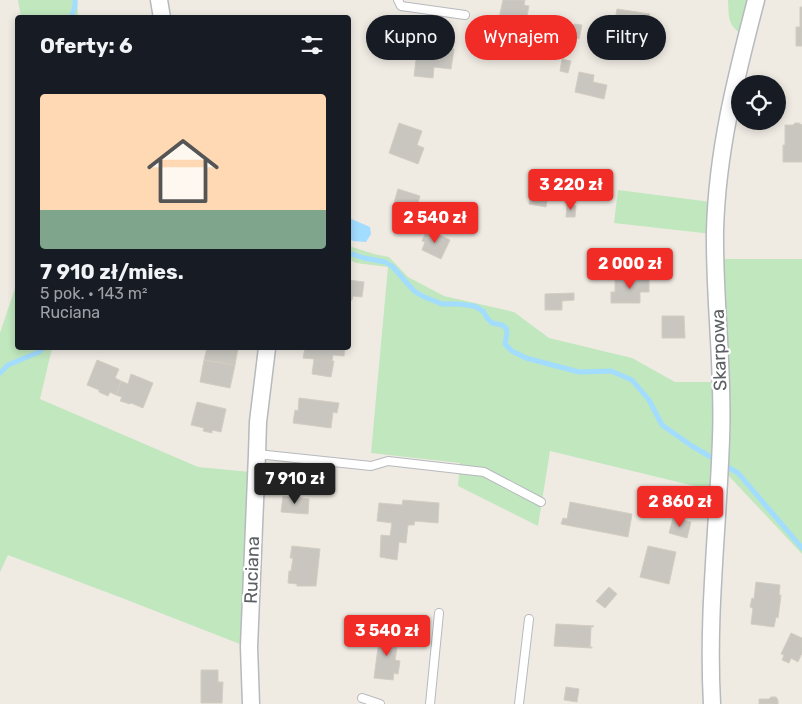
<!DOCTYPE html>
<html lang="pl">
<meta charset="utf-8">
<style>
:root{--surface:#171b24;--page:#242831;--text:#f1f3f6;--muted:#9ea1a6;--accent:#f12b26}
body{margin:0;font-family:Rubik,sans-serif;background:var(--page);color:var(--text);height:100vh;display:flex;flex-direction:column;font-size:19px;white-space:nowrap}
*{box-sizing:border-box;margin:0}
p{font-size:16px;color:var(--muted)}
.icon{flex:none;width:28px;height:28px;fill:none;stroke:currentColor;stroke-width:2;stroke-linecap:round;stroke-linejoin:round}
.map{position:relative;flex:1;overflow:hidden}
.details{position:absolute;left:15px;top:15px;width:336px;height:335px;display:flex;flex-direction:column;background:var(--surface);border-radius:5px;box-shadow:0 2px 8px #0003}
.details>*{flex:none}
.top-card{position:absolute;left:366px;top:15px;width:360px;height:45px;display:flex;gap:10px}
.controls{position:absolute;left:731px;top:75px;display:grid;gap:10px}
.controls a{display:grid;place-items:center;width:55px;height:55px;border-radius:50%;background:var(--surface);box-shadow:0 2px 8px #0003;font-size:25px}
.price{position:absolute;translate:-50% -42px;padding:0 11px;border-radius:5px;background:var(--accent);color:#fff;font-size:16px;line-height:32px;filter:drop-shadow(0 1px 2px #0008)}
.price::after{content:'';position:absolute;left:50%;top:30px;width:15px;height:11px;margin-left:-8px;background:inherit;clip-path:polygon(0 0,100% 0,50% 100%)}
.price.current{background:#222;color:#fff}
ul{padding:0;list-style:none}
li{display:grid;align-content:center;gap:10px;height:265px;padding:0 25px}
li span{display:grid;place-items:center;height:155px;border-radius:5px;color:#555}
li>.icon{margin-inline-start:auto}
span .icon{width:90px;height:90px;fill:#fffc;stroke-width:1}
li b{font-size:21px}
h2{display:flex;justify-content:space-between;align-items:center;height:60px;padding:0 25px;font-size:21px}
.pill{padding:0 18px;border-radius:22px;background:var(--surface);box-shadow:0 2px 8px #0003;font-size:18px;line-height:45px}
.pill.current{background:var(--accent);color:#fff}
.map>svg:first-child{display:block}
.green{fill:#c0e7be}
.water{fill:#a2dcff}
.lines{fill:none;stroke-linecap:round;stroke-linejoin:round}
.stream{stroke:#a2dcff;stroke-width:5}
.building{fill:#c9c6c0;stroke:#d3cdc1}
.service-casing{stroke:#b6b9be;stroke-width:10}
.minor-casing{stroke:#b6b9be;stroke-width:19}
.service{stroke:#fff;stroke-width:8}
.minor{stroke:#fff;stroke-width:16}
.labels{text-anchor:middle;stroke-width:4.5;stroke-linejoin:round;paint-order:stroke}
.street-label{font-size:18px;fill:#5b6064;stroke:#fff}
</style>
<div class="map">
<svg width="802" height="704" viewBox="0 0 802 704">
<rect width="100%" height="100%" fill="#efebe3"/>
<path class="green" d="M18,0H77L78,17H21Z
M728,0H750L741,34C727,24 729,16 728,0Z
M618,190L711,202L712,234L614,223Z
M349,246L374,254L389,257L408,277L444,296L514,312L549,338L632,358L675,382H712L713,440L711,490L550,451L538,526L458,486L460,463L371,453L388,267L356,263L349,259Z
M723,259H802V554L726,473L731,429Z
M17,282L18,348H52L40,399L198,467L251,472L245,646L122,598L8,555L0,572V333Z"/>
<path class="water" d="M349,218L370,227L371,234L366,242L353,241L349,239Z"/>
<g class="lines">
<path class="stream" d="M70,18C73,14 76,5 75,0
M349,253L364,258L385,262L393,267L414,291L422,296L442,304H458L474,306L483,311L487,318L492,323L502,325L506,328L507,333L505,344L512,351L526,358L579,372L611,371L632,380L649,400L662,425L692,446L738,473L802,548
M0,373L8,365L39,352L43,348"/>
</g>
<path class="building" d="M503,0H525L524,5L529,6L526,20L523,19L521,28L498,23Z
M800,7H802V46H796V27H800Z
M617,9L650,14L646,42L612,36Z
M574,24L582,25L579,39L571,37Z
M418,44L454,49L451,69L434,67L433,78L414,76Z
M562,59L571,61L568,73L560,71Z
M579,72L594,75L593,82L607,85L604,99L575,92Z
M399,123L422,131L417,145L424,148L418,164L389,153Z
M795,123H799L802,125V162H783V145H785V125H793Z
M533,182L550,185L546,207L529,204L531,189V188H532Z
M398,189L420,196L415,213L393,206Z
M567,205L576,206L575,217H566Z
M427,229L450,240L441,259L422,250L425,242L422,241Z
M640,275H649V292H640V303H611V292H615V278L640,279Z
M349,280L364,282L362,297L353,296L352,300L349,303Z
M574,293V300L562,301V310H545V294Z
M662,316H684L685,338H662Z
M207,348H238L235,365L204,360Z
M305,348H345L344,356L333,355L332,361H334L331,377L312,374L314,359L303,358Z
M97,360L119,369L115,378L121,381L116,395L110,392L108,396L99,392V390L87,385Z
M204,360L235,365L230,388L200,382Z
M131,374L153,383L143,408L131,403L130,404L120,401L122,397L116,395L121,381L128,384Z
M299,398L339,403L337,413L333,412L331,428L293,423L295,410L298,411Z
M197,402L226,409L221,432L212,430V433L203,431L204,428L191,425Z
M283,496L309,499L308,514L281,512Z
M403,500L439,503L438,523L415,521L414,525H408L406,543L399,542L397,560L380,557L381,535L390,536L392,523L377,521L379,503L402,505Z
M570,502L632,514L628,537L561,524L563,518L567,519Z
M673,518L691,522L687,538L669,533Z
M292,546L320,549L316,586H297V584L288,583L289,571H291L293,558H290Z
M648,546L676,552L669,584L640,577Z
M756,582L780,585L779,595H781L778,618L776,617L774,627L751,624L753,608L750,607L752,598L754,599Z
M609,587L617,594L605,608L596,601Z
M556,624L594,626L593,627H591L590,647H592V648L554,646Z
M380,632L399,634L395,660L400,661L398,674L394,673L393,680L374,678Z
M791,633L802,638V653L798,662L791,658L789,663L782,660L784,655L781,654Z
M201,670H218V682H223L222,703H201Z
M566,687L579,689L577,702L564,700Z
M771,697H776L778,700V704H759V699H769Z"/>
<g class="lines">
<g class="service-casing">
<path id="service" d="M398,0L401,6L465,15
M257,454L371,466L388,461L484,472L541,502
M362,698L380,704
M430,704L439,613
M519,704L529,619"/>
</g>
<g class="minor-casing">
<path id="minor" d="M159,0L162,18
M251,704L249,647L257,454L258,422L267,348
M712,704C707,615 718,528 721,439C724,370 714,300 715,231C717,151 736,77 756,0"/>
</g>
<use href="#service" class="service"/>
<use href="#minor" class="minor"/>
</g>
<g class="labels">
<g class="street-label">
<text transform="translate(719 350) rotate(-92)" y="6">Skarpowa</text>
<text transform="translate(252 570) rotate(-88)" y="6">Ruciana</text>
</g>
</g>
</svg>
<div class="controls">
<a><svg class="icon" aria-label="locate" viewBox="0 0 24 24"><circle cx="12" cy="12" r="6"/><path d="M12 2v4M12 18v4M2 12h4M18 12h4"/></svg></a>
</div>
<b class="price" style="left:571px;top:211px">3 220 zł</b>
<b class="price" style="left:435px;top:244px">2 540 zł</b>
<b class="price" style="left:630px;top:290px">2 000 zł</b>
<b class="price current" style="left:295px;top:505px">7 910 zł</b>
<b class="price" style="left:680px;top:528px">2 860 zł</b>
<b class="price" style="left:387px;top:657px">3 540 zł</b>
<div class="top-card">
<a class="pill">Kupno</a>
<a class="pill current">Wynajem</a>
<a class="pill">Filtry</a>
</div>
<section class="details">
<h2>Oferty: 6<svg class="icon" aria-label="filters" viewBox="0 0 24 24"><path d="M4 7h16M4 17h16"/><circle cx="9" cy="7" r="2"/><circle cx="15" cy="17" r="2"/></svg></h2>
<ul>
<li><span style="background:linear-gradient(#ffd9b3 75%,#7fa58c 0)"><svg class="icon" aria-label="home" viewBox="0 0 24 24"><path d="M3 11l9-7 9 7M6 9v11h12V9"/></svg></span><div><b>7 910 zł/mies.</b><p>5 pok. · 143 m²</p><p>Ruciana</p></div></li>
</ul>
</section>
</div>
